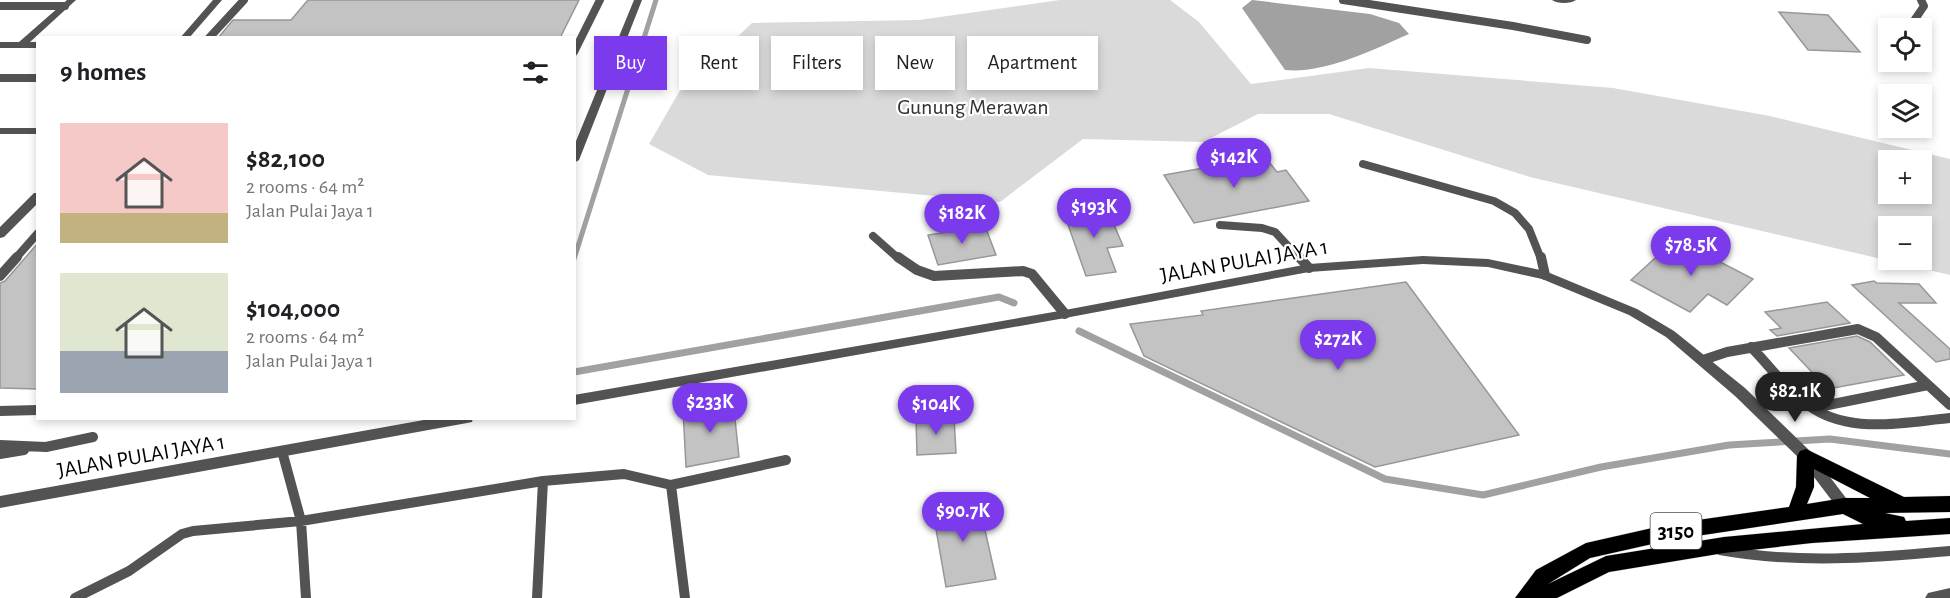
<!DOCTYPE html>
<meta charset="utf-8">
<style>
:root{--surface:#fff;--page:#f6f6f6;--text:#202124;--muted:#757577;--accent:#7c3aed}
body{margin:0;font-family:"Alegreya Sans",sans-serif;background:var(--page);color:var(--text);height:100vh;display:flex;flex-direction:column;font-size:22px;white-space:nowrap}
*{box-sizing:border-box;margin:0}
p{font-size:20px;color:var(--muted)}
.icon{flex:none;width:33px;height:33px;fill:none;stroke:currentColor;stroke-width:2;stroke-linecap:round;stroke-linejoin:round}
.map{position:relative;flex:1;overflow:hidden}
.panel{position:absolute;left:36px;top:36px;width:540px;height:384px;display:flex;flex-direction:column;background:var(--surface);border-radius:0px;box-shadow:0 3px 9px #0003}
.panel>*{flex:none}
.top-card{position:absolute;left:594px;top:36px;width:570px;height:54px;display:flex;gap:12px}
.fabs{position:absolute;left:1878px;top:18px;display:grid;gap:12px}
.fabs a{display:grid;place-items:center;width:54px;height:54px;border-radius:0px;background:var(--surface);box-shadow:0 3px 9px #0003;font-size:30px}
.price{position:absolute;translate:-50% -51px;padding:0 14px;border-radius:21px;background:var(--accent);color:#fff;font-size:20px;line-height:39px;filter:drop-shadow(0 2px 3px #0008)}
.price::after{content:'';position:absolute;left:50%;top:36px;width:18px;height:14px;margin-left:-9px;background:inherit;clip-path:polygon(0 0,100% 0,50% 100%)}
.price.selected{background:#222;color:#fff}
ul{padding:0;list-style:none}
li{display:flex;align-items:center;gap:18px;height:150px;padding:0 24px}
li span{display:grid;place-items:center;flex:none;width:168px;height:120px;border-radius:0px;color:#555}
li>.icon{margin-inline-start:auto}
span .icon{width:72px;height:72px;fill:#fffc;stroke-width:1}
li b{font-size:26px}
h2{display:flex;justify-content:space-between;align-items:center;height:72px;padding:0 24px;font-size:26px}
.pill{padding:0 21px;border-radius:0px;background:var(--surface);box-shadow:0 3px 9px #0003;font-size:21px;line-height:54px}
.pill.selected{background:var(--accent);color:#fff}
.map>svg:first-child{display:block}
.green{fill:#dadada;fill-rule:evenodd}
.water{fill:#a1a1a1}
.lines{fill:none;stroke-linecap:round;stroke-linejoin:round}
.stream-far1{stroke:#a1a1a1;stroke-width:5}
.stream{stroke:#a1a1a1;stroke-width:7}
.building{fill:#c3c3c3;stroke:#979797;stroke-width:1.5}
.primary-casing{stroke:#dbdbdb;stroke-width:1}
.service-far1{stroke:#535353;stroke-width:8}
.service{stroke:#535353;stroke-width:10}
.minor{fill:#535353;fill-rule:evenodd}
.primary{fill:#000;fill-rule:evenodd}
.labels{text-anchor:middle;stroke-width:4.5;stroke-linejoin:round;paint-order:stroke}
.shield{fill:#fff;stroke:#4c4c4c;stroke-width:1.5}
.shield-label{font-size:21px;font-weight:bold;fill:#000}
.park-label{font-size:22px;fill:#313131;stroke:#fff}
.street-label{font-size:22px;fill:#000;stroke:#fff}
</style>
<div class="map">
<svg width="1950" height="598" viewBox="0 0 1950 598">
<rect width="100%" height="100%" fill="#fff"/>
<path class="green" d="M1060,0H1170L1199,22L1251,84L1369,68L1613,88L1770,116L1950,159V275L1530,177L1329,114H1258L1203,142L1083,139L1000,202L708,175L649,144L679,92L752,23L919,20ZM1888,160H1922V194H1888ZM1888,226H1922V260H1888Z"/>
<path class="water" d="M1252,0L1370,14L1399,23L1409,34C1373,50 1324,74 1285,70L1242,8Z"/>
<g class="lines">
<path class="stream-far1" d="M574,259L656,0"/>
<path class="stream" d="M1079,331L1385,479L1483,495L1601,467L1729,445L1830,439L1950,454
M574,372L999,297L1014,303"/>
</g>
<path class="building" d="M308,0H579L560,38H218L233,20H291Z
M1779,12L1828,15L1860,52L1808,50Z
M1265,157L1277,172L1286,170L1309,201L1194,223L1164,175Z
M1106,206L1123,246L1107,248L1116,272L1086,276L1066,219L1075,218L1072,210Z
M985,226L996,255L938,265L928,235Z
M1676,239L1753,279L1727,305L1708,294L1690,312L1631,280Z
M38,243V389L0,388V283L5,281Z
M1874,281L1877,283L1919,284L1936,303H1899L1950,349V359L1936,362L1852,285Z
M1406,282L1519,435L1375,467L1144,356L1130,324L1203,315L1201,311Z
M1827,302L1850,323L1777,336L1770,330L1781,328L1765,312Z
M1857,336L1870,342L1904,375L1828,389L1789,348Z
M733,400L739,457L686,467L683,409Z
M954,417L956,453L917,455L916,418Z
M978,499L996,579L946,587L932,506Z"/>
<g class="lines">
<g class="primary-casing">
<path id="primary" d="M1806,449L1904,497L1950,496V512L1885,513L1904,517L1906,521L1950,518V534L1812,543L1724,553L1609,572L1557,598H1515L1536,570L1586,543L1670,524L1789,507L1796,487L1797,456L1800,451ZM1814,469L1870,498H1844L1807,504L1814,487ZM1843,514L1863,524L1724,537L1606,556L1548,584L1590,558L1670,540Z"/>
</g>
<path class="service-far1" d="M1343,0L1513,26L1587,40
M0,6H65
M1909,28L1924,6L1921,0
M209,38L244,0
M574,52L600,0
M0,78H38
M1363,164L1494,201L1515,213L1529,229L1541,259
M1220,225L1262,228L1275,232L1300,259
M873,236L899,259
M15,259L38,233"/>
<path class="service" d="M898,257L917,270L934,276L1023,271L1032,274L1065,314
M1299,257L1309,268
M1541,257L1545,275
M0,276L17,257
M1751,347C1771,367 1789,394 1814,409C1854,434 1906,422 1950,418
M1703,360L1727,352L1858,329L1876,337L1950,405
M1813,408L1928,385
M0,411L38,410
M0,445L46,447L93,437
M282,451L301,521L306,598
M0,454L24,450
M671,485L786,460
M1720,550C1797,564 1872,558 1950,551
M75,598L129,571L182,534L193,531L301,521L543,481L624,474L671,485L685,598
M537,598L543,481"/>
<path class="minor" d="M67,0H76L30,42H38V48H0V42H19Z
M213,0H222L189,38H180Z
M634,0H642L579,160L574,163V146Z
M1552,0H1576C1571,4 1557,4 1552,0Z
M0,128H38V134H0Z
M34,193H38V203L4,237L0,238V227Z
M1423,256L1488,259L1545,271L1637,309L1674,331L1745,388L1811,452L1849,502L1851,506L1849,510L1844,512L1839,510L1801,460L1735,396L1666,337L1629,315L1542,279L1488,267L1423,264L1309,272L1065,318L574,405V395L1065,310L1309,264Z
M435,418H473L472,422L467,423L0,508V496Z
M1950,588V598H1925L1928,593Z"/>
<use href="#primary" class="primary"/>
</g>
<g class="labels">
<rect class="shield" x="1650.5" y="513" width="51" height="36" rx="4.5"/>
<g class="shield-label">
<text x="1676" y="538">3150</text>
</g>
<g class="park-label">
<text x="973" y="114">Gunung Merawan</text>
</g>
<g class="street-label">
<text transform="translate(1244 260) rotate(-10)" y="8">JALAN PULAI JAYA 1</text>
<text transform="translate(141 455) rotate(-10)" y="8">JALAN PULAI JAYA 1</text>
</g>
</g>
</svg>
<div class="fabs">
<a><svg class="icon" aria-label="locate" viewBox="0 0 24 24"><circle cx="12" cy="12" r="6"/><path d="M12 2v4M12 18v4M2 12h4M18 12h4"/></svg></a>
<a><svg class="icon" aria-label="layers" viewBox="0 0 24 24"><path d="M12 4l9 5-9 5-9-5zM3 14l9 5 9-5"/></svg></a>
<a>+</a>
<a>−</a>
</div>
<b class="price" style="left:1234px;top:189px">$142K</b>
<b class="price" style="left:1094px;top:239px">$193K</b>
<b class="price" style="left:962px;top:245px">$182K</b>
<b class="price" style="left:1691px;top:277px">$78.5K</b>
<b class="price" style="left:1338px;top:371px">$272K</b>
<b class="price selected" style="left:1795px;top:423px">$82.1K</b>
<b class="price" style="left:710px;top:434px">$233K</b>
<b class="price" style="left:936px;top:436px">$104K</b>
<b class="price" style="left:963px;top:543px">$90.7K</b>
<div class="top-card">
<a class="pill selected">Buy</a>
<a class="pill">Rent</a>
<a class="pill">Filters</a>
<a class="pill">New</a>
<a class="pill">Apartment</a>
</div>
<section class="panel">
<h2>9 homes<svg class="icon" aria-label="filters" viewBox="0 0 24 24"><path d="M4 7h16M4 17h16"/><circle cx="9" cy="7" r="2"/><circle cx="15" cy="17" r="2"/></svg></h2>
<ul>
<li><span style="background:linear-gradient(#f6c9c9 75%,#c2b280 0)"><svg class="icon" aria-label="home" viewBox="0 0 24 24"><path d="M3 11l9-7 9 7M6 9v11h12V9"/></svg></span><div><b>$82,100</b><p>2 rooms · 64 m²</p><p>Jalan Pulai Jaya 1</p></div></li>
<li><span style="background:linear-gradient(#dfe7d0 65%,#9aa5b1 0)"><svg class="icon" aria-label="home" viewBox="0 0 24 24"><path d="M3 11l9-7 9 7M6 9v11h12V9"/></svg></span><div><b>$104,000</b><p>2 rooms · 64 m²</p><p>Jalan Pulai Jaya 1</p></div></li>
</ul>
</section>
</div>
